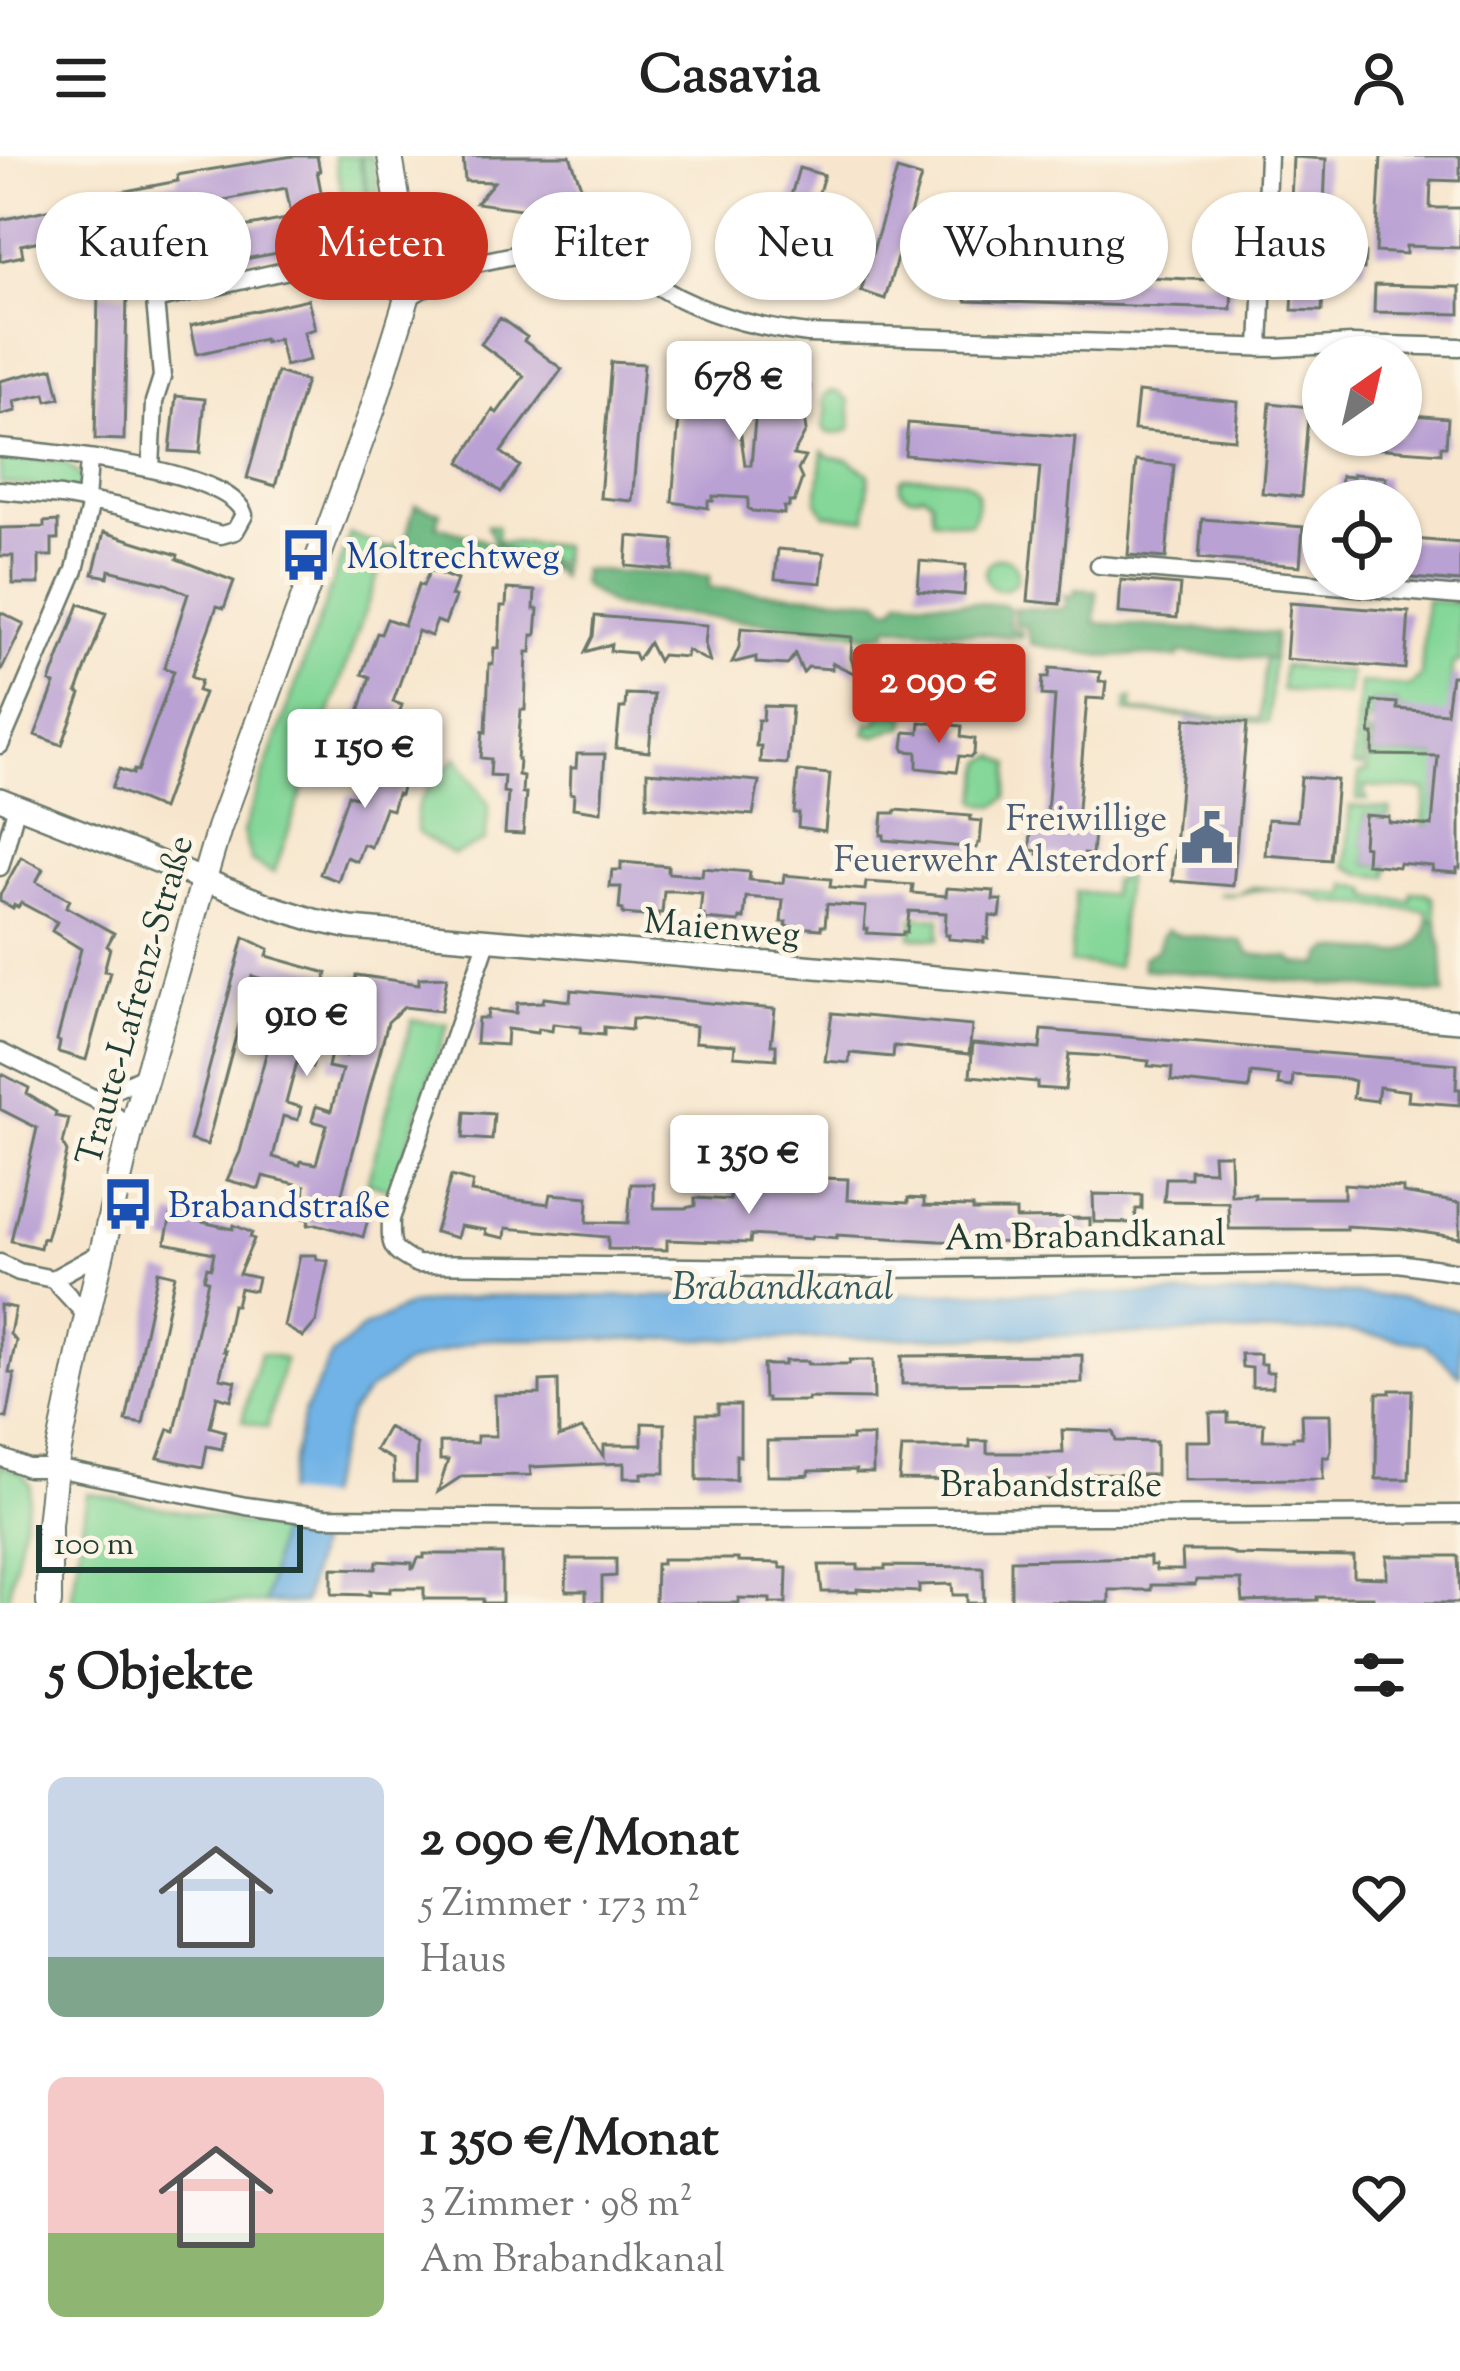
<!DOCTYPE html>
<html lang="de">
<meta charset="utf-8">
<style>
:root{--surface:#fff;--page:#f2f2f2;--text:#222;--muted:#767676;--accent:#c8321e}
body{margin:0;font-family:"Sorts Mill Goudy",serif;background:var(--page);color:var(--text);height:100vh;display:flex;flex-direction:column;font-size:45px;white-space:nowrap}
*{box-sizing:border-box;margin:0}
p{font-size:39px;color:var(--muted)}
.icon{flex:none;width:66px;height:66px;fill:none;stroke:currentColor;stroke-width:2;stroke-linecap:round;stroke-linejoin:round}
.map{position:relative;height:1447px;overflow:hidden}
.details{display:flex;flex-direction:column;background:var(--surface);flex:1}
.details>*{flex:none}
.guide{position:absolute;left:36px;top:36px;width:1389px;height:108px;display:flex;gap:24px}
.needle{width:78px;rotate:34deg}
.buttons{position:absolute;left:1302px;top:180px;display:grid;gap:24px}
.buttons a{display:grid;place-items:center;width:120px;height:120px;border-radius:50%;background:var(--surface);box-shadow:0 3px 9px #0004;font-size:60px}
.scale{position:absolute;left:36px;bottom:30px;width:267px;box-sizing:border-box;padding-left:12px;border:6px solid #1f3d34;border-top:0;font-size:33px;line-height:42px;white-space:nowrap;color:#1f3d34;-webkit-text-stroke:9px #fcf5e5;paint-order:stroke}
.price{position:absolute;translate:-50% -102px;padding:0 27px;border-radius:12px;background:#fff;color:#222;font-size:39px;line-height:78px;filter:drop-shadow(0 3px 6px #0008)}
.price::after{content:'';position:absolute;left:50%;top:72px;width:36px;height:27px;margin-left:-18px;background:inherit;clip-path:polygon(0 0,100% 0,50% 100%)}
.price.on{background:var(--accent);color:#fff}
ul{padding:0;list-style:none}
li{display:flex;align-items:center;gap:36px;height:300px;padding:0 48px}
li span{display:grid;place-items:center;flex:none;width:336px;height:240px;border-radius:18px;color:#555}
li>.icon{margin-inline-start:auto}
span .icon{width:144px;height:144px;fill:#fffc;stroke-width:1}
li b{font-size:51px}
h2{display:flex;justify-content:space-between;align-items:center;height:144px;padding:0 48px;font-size:51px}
.tag{padding:0 42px;border-radius:54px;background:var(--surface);box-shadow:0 3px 9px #0004;font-size:42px;line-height:108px}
.tag.on{background:var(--accent);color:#fff}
header{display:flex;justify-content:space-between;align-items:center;height:156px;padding:0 48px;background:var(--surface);font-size:54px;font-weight:700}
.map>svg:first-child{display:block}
.green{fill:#84d798;stroke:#528a66;stroke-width:3}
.forest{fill:#6bb880;stroke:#457a5a;stroke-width:3}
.water{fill:#71b3e6;stroke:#48788d;stroke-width:3}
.pier{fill:#f7e6cd}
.building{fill:#baa1d4}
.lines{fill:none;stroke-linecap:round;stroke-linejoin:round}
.minor-casing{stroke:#6b786a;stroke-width:21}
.tertiary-casing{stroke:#6b786a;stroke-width:26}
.secondary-casing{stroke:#6b786a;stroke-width:28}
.minor{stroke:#fff;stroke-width:16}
.tertiary{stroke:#fff;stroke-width:21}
.secondary{stroke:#fff;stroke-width:24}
.labels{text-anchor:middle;stroke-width:10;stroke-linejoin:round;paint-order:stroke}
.transit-label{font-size:36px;fill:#164399;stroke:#fcf5e5;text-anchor:start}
.service-label{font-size:36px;fill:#4e5e75;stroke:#fcf5e5;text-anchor:end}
.street-label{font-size:36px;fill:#1f3d34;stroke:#fcf5e5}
.water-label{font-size:39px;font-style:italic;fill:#345a60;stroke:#fcf5e5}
</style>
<header><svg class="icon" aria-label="menu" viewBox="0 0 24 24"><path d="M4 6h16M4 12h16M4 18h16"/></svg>Casavia<svg class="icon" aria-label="person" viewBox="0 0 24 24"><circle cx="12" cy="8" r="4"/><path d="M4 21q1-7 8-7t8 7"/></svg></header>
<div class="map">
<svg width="1460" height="1447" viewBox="0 0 1460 1447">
<rect width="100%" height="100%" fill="#fcf5e5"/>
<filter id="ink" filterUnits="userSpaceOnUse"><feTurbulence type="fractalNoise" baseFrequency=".00833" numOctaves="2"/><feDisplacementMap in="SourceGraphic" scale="24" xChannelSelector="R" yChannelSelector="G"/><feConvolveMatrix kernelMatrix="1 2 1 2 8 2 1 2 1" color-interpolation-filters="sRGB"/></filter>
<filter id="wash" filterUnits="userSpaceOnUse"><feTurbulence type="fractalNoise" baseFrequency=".004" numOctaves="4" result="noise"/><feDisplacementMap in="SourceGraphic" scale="48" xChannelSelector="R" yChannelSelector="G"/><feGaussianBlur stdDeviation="2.7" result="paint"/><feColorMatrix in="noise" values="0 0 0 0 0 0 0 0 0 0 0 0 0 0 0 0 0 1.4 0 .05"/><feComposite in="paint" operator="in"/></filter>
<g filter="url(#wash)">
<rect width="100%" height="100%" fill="#f7e6cd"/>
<path class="green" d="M334,0H358L375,78L354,92Z
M361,0H371L385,68L378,76Z
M832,235L840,237L849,245L851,271L848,275L835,278L826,276L823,269L827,253L823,247L825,239Z
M823,295L830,301L849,304L869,318L866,363L825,358L817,346Z
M0,300L64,306L82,321L79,335L0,327Z
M904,321C920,322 950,320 964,325C983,332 979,354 970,367L933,363L931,344L923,338C913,341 908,342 900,333V325Z
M487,369L497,370V385L562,390L561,406L527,401L494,386Z
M350,378L387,392L274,717L251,705L243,676Z
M985 418a16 16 0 1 1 32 0a16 16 0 1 1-32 0Z
M1426,444L1460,447V507H1453L1449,538L1453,563L1397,553V547L1373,545L1371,565L1366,566L1363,611L1353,610L1360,527L1410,530L1421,520Z
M1265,502L1273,503L1268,567L1126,556L1127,544L1132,542V555L1260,563Z
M1283,510L1350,516L1348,539L1281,534Z
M881,556L906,559L905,570L875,580L865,578L868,568L877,567Z
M1370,578H1374L1373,599L1440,601L1434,647L1435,670L1423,669L1426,634L1365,630L1364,637L1368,644L1357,643L1359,618L1367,616Z
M996,600L1011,608L1007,641L996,650L980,647L977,643L985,605Z
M457,601L489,649L485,685L453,699L418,677C408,644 437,623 457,601Z
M1350,650L1390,653L1389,661L1365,659L1363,689L1367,691L1366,708L1388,710L1387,721L1364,719L1346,710Z
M1121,703L1127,704L1117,811L1070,807L1076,736L1111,739L1112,725H1118Z
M1347,728L1368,733L1370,741L1411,745L1412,736L1426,737L1433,742L1437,765L1428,763V755L1325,746C1311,735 1276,731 1257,734C1240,737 1237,740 1218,738H1237L1253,731L1346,739Z
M913,761L940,762L939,783L911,781Z
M412,864L448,868L392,1034L367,1027Z
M260,1197L285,1203L267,1272L242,1265Z
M0,1309L21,1316L31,1330L7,1447H0Z
M87,1337L278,1374L265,1447H71Z"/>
<path class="forest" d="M415,349L440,356L437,370L475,381L526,404L561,410L560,421L553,414L386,397L387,392L405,385Z
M582,414L709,420V432L878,444L886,451L894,452L901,442L1005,449L1009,452L1010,473L1021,474L1022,481L888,470L887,477L868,479L840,474L627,453L611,449L581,428Z
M1075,433L1097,435L1095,467L1275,478L1273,503L1179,497L1178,502L1136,499L1110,501L1031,488L1026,469H1015L1014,452L1065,453L1066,440L1074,441Z
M1428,763L1437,765L1442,793L1444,838L1143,813V801L1158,793L1161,781L1167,774L1179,779L1241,785L1250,798L1290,802L1296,807L1321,809L1323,800L1331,793L1396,797C1414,793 1427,783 1428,763Z"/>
<path class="water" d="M984,1136C1060,1137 1137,1139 1214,1139C1296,1139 1381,1130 1460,1155V1219L1425,1188L1346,1175L809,1183H481L405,1208L368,1235L350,1257L321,1349L319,1380L304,1447H265L284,1341L304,1256L332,1199L362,1173L410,1149L485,1140L787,1141Z"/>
<path class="pier" d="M278,1337L327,1342L323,1377L272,1371Z"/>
<g id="blocks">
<path class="building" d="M293,0H317L320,15H317L329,77L335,76L338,89L300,98L299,93L245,103L244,96L227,99L225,87L218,84L223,79L222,75L292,62L286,32L116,65L110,38L178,25L177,19Z
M463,0H570L593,63L476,47L494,26L465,25Z
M1381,0H1460V25L1431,24L1430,52H1460V92L1406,90V98L1376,96Z
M1293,1L1326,3L1322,96L1365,97L1364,113L1324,111L1322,155L1292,154L1295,89H1289Z
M799,12L824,19L789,140L764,132Z
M897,14L921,21L885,143L861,135Z
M79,47L86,75L21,89L23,100L0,105V64Z
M178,83L184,110L127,122L121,96Z
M1018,115L1232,125L1231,153L966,145V117L1018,119Z
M1375,129L1460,131V158L1374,156Z
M98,137L127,138L124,284L95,283Z
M308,143L315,173L304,176L310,204L285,210L279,183L264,186V183L197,198L191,169Z
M500,162L527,181L524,185L562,213L501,296L520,310L501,336L460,306L493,254L497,257L524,220L481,188Z
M611,206L644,208L632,345L600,342Z
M53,212L60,242L47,245L45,238L14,245L16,255L0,259V225Z
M687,212L719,215V222L733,224L745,309H751L759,220L795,221V228L810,230L808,255L803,254L806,275L793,299L805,301L798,314L802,323L794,346H789V351H784V358L752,355L748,352V342L713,340V345H708V352L672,346L683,214L687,215Z
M277,216L306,225L275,330L247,322Z
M1138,236L1238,246L1235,283L1134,274Z
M176,240L205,243L200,297L170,295Z
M1270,247L1309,251L1301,341L1262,337Z
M1401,258L1448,262L1446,290H1441V297L1345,290V279H1401Z
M908,267L1075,281L1060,448L1028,445L1040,311L905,299Z
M1136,305L1174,309L1166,402L1128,399Z
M1353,318L1386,321L1384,345H1339L1341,320L1353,321Z
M1202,363L1303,371L1300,410L1199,402Z
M58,365V383H52V400H39V428H13V400H0V372L44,371V366Z
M104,376L178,399L177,403L234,425L224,452L217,450L191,521L201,525L198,535L204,537L162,653L112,632L119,613L133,618L134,614L138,615L174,515L164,512L188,438L166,428L109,414L108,421L93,418Z
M628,380L674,384L672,414L626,410Z
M1401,382L1460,387V426L1401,421Z
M778,393L824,397L821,427L775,423Z
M920,405L966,409L964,439L918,435Z
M430,414L457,424L451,440L455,441L445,468L437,465L431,480L418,475L393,546L402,549L387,591L356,579L362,564L357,562L370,521L362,518L377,477L381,478L387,463L404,469L419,428L423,430Z
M1121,424L1180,429L1177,462L1119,457Z
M507,433L535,435L534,453H538L536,479H532L531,496H527L525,554H521L517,603H519L518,619L523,620L522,637H526L523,678L505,677L508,637L503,636L504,620L490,619L491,603L481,602L483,575L486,576L489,508H493L494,492H499L501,450H506Z
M1290,447L1409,456L1405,513L1286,503Z
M79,448L106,457L77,536L81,538L62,589L35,579L55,528L50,526Z
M0,456L24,468L0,517Z
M595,460L707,469L705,488L710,506L687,494L686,501L662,499L658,505L649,487L637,504L634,497L610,495L611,488L585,496L593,480Z
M741,472L852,481L851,502L856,518L832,507V513L808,511L803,517L795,498L787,509L756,507V501L732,507L739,491Z
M907,485L996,492V498L1011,500L1009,525L890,515L892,489L907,491Z
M1050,512L1100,516L1099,525L1106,526L1104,543L1087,542L1077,665L1082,666V674L1094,675L1092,699L1084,698V701L1038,698V695L1030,694L1031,670L1044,671L1048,645L1055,540L1042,539L1043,521H1049Z
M1451,520H1460V712H1457V717L1432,715L1433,710L1399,707L1398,711L1366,708L1367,691L1363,690L1365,659L1389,661V666L1432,670L1438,600L1373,599L1374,578H1370L1373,545L1397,547V553L1446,557Z
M626,538L654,539L649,596L616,592L620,552H625Z
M764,550L792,551L787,608L760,606L761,590H756L758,564H763Z
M1186,562L1247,567L1233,730L1172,725Z
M920,566L962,570L961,581L975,583L974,598L971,601L959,600L956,616L917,612V596L905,595L903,591L905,576L919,577Z
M373,594L408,606L400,639L397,638L392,654L385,652L371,691L363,688L357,705L346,701L338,725L320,718L348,639L356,641Z
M577,598H605L601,656L573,652L574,638L570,637L571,612H576Z
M798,615L830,618L825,675L798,671L799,657H794Z
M647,616L759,625L753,659L647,650Z
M1301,621L1337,624L1330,704L1265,699L1268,663L1297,665Z
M896,654L971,660L970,664L982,665L980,687H978L977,692L884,684V679H881L883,657H895Z
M21,701L43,713L36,726L70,744L66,751L114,777L107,790L110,792L104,815L110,816L86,904L58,896L60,886L57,884L81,793L52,775L57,766L21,747L18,751L14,749L13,752L0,745V739Z
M621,706L668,710V717L702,720L703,712L750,716L749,724L783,727L784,719L831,723L830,731L865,734L866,726L913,729L912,737L946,740L947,732L994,735L993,744H1002L1000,761L990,760L988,783L984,782V786L948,783L949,779H945L946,757L909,755L907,776H903V779L867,777L868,773H864L866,751L827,748L825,770H821V773L785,770L786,766H781L783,744L746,741L744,763L740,762L739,766L704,763V759H700L702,737L675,735H664L662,757H658V761L623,758V754L619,753L621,731H610L612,714H621Z
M244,781L269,793L267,800L327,817L321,840L318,839L309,849L304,865L308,866L302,893L316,897L312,911L297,906L286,947L301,951L298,964L283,960L273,1001L300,1009L301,1005L316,1008L327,969L312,965L316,950L331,955L342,914L328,911L331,897L346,900L353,874L367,877L356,845L352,844L356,819L419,828V822L447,821L441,855L404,851L388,866L339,1048L370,1056L363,1081L317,1068L308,1069L309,1063L303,1062L305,1030L263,1020L259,1033L227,1024L240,996L281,842L278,828L252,820L207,989L190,984Z
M571,834L775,853L771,889H776V903L734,900L735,889L695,886L696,870L640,863H632L631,874L604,871V879L580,877L581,871L553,868L552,875L538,873L537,877L507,873L506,889L476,887L478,862H487L488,854L516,857L517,847L543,846L544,842L570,845Z
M832,857L972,870L969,898L894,890L893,901L850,897L849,907L825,905Z
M1042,874L1457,908L1456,933H1460V949L1408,945L1409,935L1379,931L1377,945L1353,942L1355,925L1348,923L1293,919L1292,931L1278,929L1279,920L1251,917L1249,933L1171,925L1172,912L1148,910L1149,905L1102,900L1069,898L1065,934L1037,932V926L970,920L973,887L1040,893Z
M0,917L29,932L27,938L56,956L55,960L69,963L63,988L67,996L50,1069L46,1083L42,1082L40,1092L11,1085L37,972L0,953Z
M465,956L494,958L492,984L463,982Z
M1213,998H1230L1231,1039L1255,1038V1042H1344V1028L1403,1032V1037L1460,1047V1082L1401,1073L1346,1070V1073H1229L1228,1046L1164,1045L1166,1022H1190V1014L1214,1015Z
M451,1020L473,1026L471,1036L518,1044L549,1048L551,1038L588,1041L587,1066L628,1067L631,1028H654V1052H685L695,1050V1042L730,1044L731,1028L796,1030L797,1021L848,1023L847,1044L908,1047V1042L924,1043V1050L973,1051V1055H1016V1063L1090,1062V1080H1052V1086L1029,1087L939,1085L837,1079V1082L812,1080L811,1083L751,1079L750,1087L667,1084V1094L608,1093V1081L506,1072L505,1082L485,1078L486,1074L460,1070L457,1082L435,1076Z
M1093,1038L1142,1039V1053H1136L1135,1067L1094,1066Z
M171,1059L233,1073L234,1069L252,1077L250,1081L254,1083L239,1118L258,1122L255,1135L240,1132L236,1149H232L223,1195H226L220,1222L236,1225L231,1244L217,1240L210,1271L225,1275L222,1293L207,1290L203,1311L158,1302L169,1273L175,1275L208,1124L204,1123L207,1111L211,1112L214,1097L165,1087Z
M300,1099H316L317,1103L328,1105L316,1166L303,1181L284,1170Z
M158,1115L175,1119L143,1268L126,1265Z
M0,1149L15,1152L10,1178L16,1185L9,1217L14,1218V1224L7,1262L0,1261Z
M1241,1198H1260V1208H1266V1216H1273V1231H1252V1212L1242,1211Z
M1082,1199V1227L902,1228V1200Z
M850,1204H873L874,1243L808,1242V1245H767V1242H764L763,1209H785V1205H808V1208H849Z
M558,1224L559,1281L582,1273L604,1301V1289H642V1267L665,1268V1317H642V1322H624V1307L530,1311L531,1319L462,1320L438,1336L448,1304H440V1286L477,1287V1280H496L495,1239L540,1238V1225Z
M1390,1234H1412L1409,1323H1376L1377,1237H1390Z
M718,1249H740V1300L736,1299V1324H697V1258H718Z
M1210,1257H1228V1266L1264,1267L1263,1284H1293V1281H1302L1301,1258H1330L1331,1294L1329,1301H1323V1323L1185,1324V1285H1211Z
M388,1271L417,1288L416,1326H394L393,1304L375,1294Z
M1062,1274L1113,1276L1116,1285L1156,1286V1319L1087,1318L1088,1324L1047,1325L899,1324L902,1292H970V1285H987V1297H1063Z
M852,1280H873V1317H856V1314L809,1315V1319L797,1320H767V1285L852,1284Z
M1182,1395H1223L1234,1397V1399L1276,1400L1354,1401V1421L1387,1422V1400H1458L1460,1447H1373V1441H1317V1444L1243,1446L1241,1424H1196L1195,1429H1151V1434H1109V1447L1011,1445V1404L1150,1401V1409H1155L1156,1414H1183Z
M424,1398H502V1447H483V1443H424V1432H390V1436L370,1435V1439L332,1438V1412L376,1413L377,1405L412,1407V1412H414L418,1402H424Z
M567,1403H616V1420L602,1421V1447H586V1435H566Z
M662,1403H738V1406L779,1407L781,1412H787L786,1447H770V1443L739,1442V1447H655L656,1408H662Z
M819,1409H858V1413H885V1410L983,1411L984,1447H967V1439H953L952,1428L919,1429V1436L857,1433V1436H822Z"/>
</g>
</g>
<g filter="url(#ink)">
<use href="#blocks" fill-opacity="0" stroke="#6b786a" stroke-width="3"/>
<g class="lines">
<g class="minor-casing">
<path id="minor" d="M351,100L407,142L462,110L562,89C606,89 643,124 681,143C722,163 763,172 808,178L1278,192L1352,188L1460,191
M1260,192L1268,0
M0,292C45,296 231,312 244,359L235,375L221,379L120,351L61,340L0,334
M151,313L154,246L162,221L155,144L351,100L378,83L404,77L438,101L462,110
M86,345L89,303
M1099,409L1460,440
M0,589L75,414L91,346
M0,711L17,649
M488,783L391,1063C390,1092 391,1094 417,1108L879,1113L1398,1107L1460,1116
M0,896L95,943L131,973
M95,943L146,919
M0,1107L19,1116L53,1123L87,1160
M53,1123L102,1096
M0,1301L28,1312H55L246,1350L325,1361L580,1363L1460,1358"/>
</g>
<g class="tertiary-casing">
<path id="tertiary" d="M0,643L273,751L314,764L351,772L1460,865"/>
</g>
<g class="secondary-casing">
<path id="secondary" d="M49,1447V1369L55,1312L87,1160L131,973L219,672L372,255L407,142V101L390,0"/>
</g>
<use href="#minor" class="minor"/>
<use href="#tertiary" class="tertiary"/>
<use href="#secondary" class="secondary"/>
</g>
</g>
<defs>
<g id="bus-bare" transform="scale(4.14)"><path d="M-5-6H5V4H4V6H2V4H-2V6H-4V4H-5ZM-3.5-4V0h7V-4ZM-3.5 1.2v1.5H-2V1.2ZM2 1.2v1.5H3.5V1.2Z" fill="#1a4fb4" stroke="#fcf5e5" stroke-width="2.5" paint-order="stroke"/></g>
<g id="civic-bare" transform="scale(4.14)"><path d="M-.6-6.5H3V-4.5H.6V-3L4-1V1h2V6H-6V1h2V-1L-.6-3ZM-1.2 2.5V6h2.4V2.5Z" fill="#5c6f8a" stroke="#fcf5e5" stroke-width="2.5" paint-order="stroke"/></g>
</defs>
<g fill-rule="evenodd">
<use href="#bus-bare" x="306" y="399"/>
<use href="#civic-bare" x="1207" y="682"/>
<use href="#bus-bare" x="128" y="1048"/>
</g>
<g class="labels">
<g class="transit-label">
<text x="346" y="412">Moltrechtweg</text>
<text x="168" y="1061">Brabandstraße</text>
</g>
<g class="service-label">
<text x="1167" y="674">Freiwillige<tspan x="1167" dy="41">Feuerwehr Alsterdorf</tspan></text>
</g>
<g class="street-label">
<text transform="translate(722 770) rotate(5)" y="13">Maienweg</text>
<text transform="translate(133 844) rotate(-74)" y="13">Traute-Lafrenz-Straße</text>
<text transform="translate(1085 1078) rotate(-1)" y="13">Am Brabandkanal</text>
<text x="1051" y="1340">Brabandstraße</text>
</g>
<g class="water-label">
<text x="783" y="1143">Brabandkanal</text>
</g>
</g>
</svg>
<div class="buttons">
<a><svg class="needle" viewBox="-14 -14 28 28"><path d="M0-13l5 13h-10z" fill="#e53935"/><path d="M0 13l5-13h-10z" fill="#767676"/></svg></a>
<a><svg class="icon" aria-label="locate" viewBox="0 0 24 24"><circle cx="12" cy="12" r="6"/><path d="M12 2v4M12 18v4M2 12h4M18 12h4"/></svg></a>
</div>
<div class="scale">100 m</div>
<b class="price" style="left:739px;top:287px">678 €</b>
<b class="price on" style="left:939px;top:590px">2 090 €</b>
<b class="price" style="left:365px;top:655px">1 150 €</b>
<b class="price" style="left:307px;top:923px">910 €</b>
<b class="price" style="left:749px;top:1061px">1 350 €</b>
<div class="guide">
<a class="tag">Kaufen</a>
<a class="tag on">Mieten</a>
<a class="tag">Filter</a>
<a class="tag">Neu</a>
<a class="tag">Wohnung</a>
<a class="tag">Haus</a>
</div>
</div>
<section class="details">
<h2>5 Objekte<svg class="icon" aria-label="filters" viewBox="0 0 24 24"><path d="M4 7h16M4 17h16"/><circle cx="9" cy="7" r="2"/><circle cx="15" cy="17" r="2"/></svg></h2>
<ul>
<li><span style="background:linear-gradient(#c9d6e8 75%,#7fa58c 0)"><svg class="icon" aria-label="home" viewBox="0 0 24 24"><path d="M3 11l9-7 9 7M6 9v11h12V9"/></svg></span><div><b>2 090 €/Monat</b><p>5 Zimmer · 173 m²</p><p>Haus</p></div><svg class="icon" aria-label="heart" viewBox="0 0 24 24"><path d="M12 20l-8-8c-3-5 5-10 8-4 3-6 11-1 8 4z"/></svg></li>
<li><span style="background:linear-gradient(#f6c9c9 65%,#8fb573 0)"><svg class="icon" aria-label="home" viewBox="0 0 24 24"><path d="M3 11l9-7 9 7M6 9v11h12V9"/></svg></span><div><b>1 350 €/Monat</b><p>3 Zimmer · 98 m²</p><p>Am Brabandkanal</p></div><svg class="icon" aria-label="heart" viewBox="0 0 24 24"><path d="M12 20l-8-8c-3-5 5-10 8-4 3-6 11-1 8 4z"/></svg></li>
</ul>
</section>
